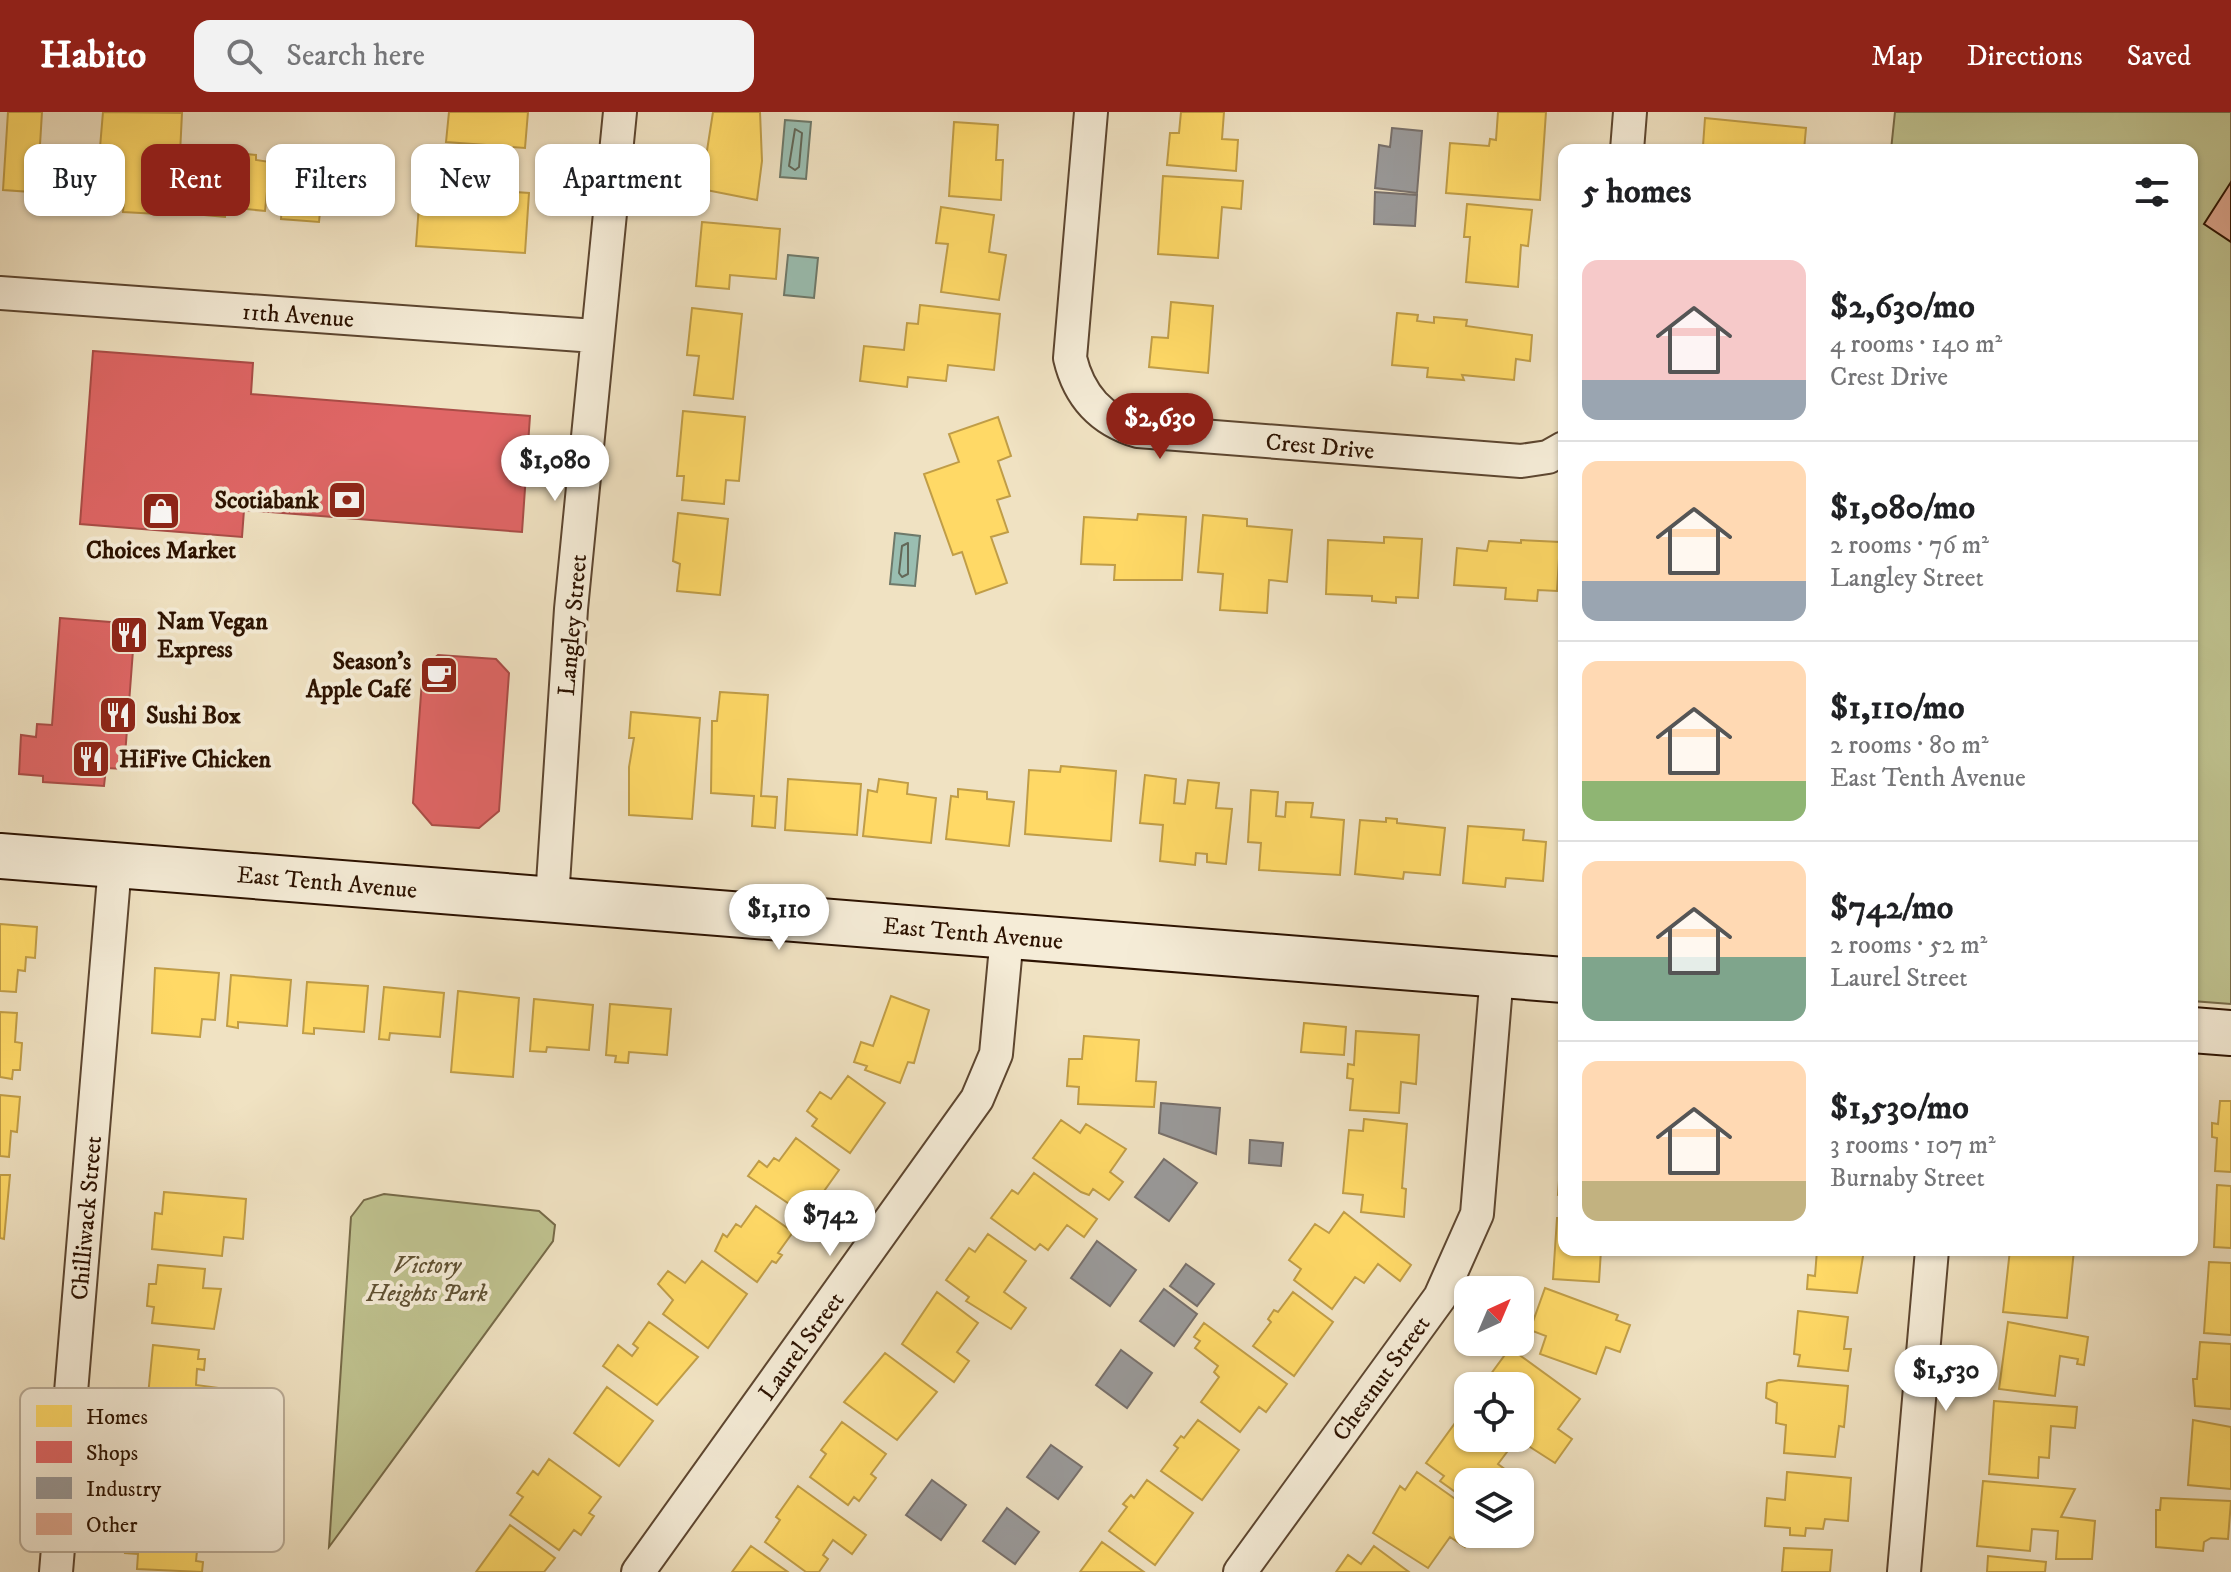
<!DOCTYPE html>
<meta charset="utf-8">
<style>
:root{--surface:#fff;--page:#f2f2f2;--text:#202124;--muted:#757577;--line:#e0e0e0;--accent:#8f2418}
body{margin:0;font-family:"IM FELL DW Pica",serif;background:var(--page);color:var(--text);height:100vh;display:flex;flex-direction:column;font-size:30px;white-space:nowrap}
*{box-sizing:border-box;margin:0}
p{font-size:26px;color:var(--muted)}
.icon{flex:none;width:44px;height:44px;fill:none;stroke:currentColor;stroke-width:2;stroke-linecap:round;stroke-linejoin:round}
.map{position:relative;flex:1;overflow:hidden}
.details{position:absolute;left:1558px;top:32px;width:640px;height:1112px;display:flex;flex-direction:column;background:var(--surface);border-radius:16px;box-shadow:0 2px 6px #0004}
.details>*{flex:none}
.guide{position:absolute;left:24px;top:32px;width:760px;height:72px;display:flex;gap:16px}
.needle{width:52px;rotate:44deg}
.buttons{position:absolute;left:1454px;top:1164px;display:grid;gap:16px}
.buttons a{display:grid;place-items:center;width:80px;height:80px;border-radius:16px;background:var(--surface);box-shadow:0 2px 6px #0004;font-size:40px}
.price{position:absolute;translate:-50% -68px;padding:0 18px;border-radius:28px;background:#fff;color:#222;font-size:26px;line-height:52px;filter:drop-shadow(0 2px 4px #0008)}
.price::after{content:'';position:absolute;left:50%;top:48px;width:24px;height:18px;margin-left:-12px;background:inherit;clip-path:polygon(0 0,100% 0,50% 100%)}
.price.active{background:var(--accent);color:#fff}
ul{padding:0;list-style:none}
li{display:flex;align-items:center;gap:24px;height:200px;padding:0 24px}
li+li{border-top:2px solid var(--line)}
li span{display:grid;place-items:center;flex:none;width:224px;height:160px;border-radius:16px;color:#555}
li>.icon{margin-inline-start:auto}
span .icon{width:96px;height:96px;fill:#fffc;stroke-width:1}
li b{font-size:34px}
h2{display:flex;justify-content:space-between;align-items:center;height:96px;padding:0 24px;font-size:34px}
.tag{padding:0 28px;border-radius:16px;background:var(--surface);box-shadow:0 2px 6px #0004;font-size:28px;line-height:72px}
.tag.active{background:var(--accent);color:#fff}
header{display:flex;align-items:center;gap:48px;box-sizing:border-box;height:112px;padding:0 40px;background:var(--accent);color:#fff}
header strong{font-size:38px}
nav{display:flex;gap:44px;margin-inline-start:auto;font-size:28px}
.search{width:560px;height:72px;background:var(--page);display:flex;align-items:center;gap:20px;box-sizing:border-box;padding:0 28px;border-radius:16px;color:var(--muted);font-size:30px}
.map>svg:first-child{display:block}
.green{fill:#bfc28f;stroke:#766a48;stroke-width:2}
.water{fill:#9abeb1;stroke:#6e796a;stroke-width:2}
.homes{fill:#ffd966;stroke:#c09d47;stroke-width:2}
.shops{fill:#e06666;stroke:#aa4d47;stroke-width:2}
.industry{fill:#999;stroke:#78706b;stroke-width:2}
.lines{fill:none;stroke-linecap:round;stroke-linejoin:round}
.shore{stroke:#636858;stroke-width:2}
.building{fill:#dea78f;stroke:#2c1200;stroke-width:2}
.street-casing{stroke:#5d4630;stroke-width:36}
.secondary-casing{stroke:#2c1200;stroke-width:48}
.street{stroke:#f5ecd7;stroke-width:32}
.secondary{stroke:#f5ecd7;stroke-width:44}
.labels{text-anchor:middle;stroke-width:8;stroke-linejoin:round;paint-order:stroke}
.street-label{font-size:24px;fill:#2c1200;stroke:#f5ecd7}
.poi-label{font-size:24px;font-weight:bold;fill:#2c1200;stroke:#f5ecd7;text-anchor:start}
.park-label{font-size:24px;font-style:italic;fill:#5f5032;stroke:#f5ecd7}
.key{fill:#f5ecd7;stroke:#b9ab96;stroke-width:2}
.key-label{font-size:22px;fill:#2c1200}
</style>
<header>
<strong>Habito</strong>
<div class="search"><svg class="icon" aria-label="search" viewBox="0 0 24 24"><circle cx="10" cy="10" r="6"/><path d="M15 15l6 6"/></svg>Search here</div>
<nav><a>Map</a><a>Directions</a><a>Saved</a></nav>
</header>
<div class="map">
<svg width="2231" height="1460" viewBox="0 0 2231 1460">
<rect width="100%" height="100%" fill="#f0e2c2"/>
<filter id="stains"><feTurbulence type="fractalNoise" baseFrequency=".0025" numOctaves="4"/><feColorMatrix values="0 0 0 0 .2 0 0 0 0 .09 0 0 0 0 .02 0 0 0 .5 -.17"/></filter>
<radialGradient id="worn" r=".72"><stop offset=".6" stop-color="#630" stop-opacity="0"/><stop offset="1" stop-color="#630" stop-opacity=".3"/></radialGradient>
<path class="green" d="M1895,0H2231V892L2192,889V38H1891Z
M384,1082L539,1099L555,1113L553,1129L329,1435L351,1105L364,1088Z"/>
<path class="water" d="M785,8L811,10L806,67L780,65Z
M788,143L818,146L814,186L784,183Z
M895,421L920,424L915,474L890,472Z"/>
<path class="homes" d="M8,0H42L40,33L85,36L82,90L31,87V80L3,78Z
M103,0L182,1L177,103L123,100L124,88L96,83Z
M449,0H528L525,36L446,30Z
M713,0H760L762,49L757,88L701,77Z
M1181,0H1224L1222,27L1238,28L1236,59L1167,53L1170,21H1179Z
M1498,0H1546L1540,88L1446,81L1450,31L1489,34L1490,27L1496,28Z
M1705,6L1806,16L1804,38H1719L1703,34Z
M954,10L998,13L996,48H1003L1001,88L949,84Z
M200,37L256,43V48L270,50L265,99L226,95L225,105L194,102Z
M285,50L366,57L363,103L320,100L319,110L281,107Z
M1163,64L1243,69L1241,97L1222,95L1218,146L1158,142Z
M475,77L529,81L525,141L416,134L420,79L475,82Z
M1467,92L1532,98L1528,134L1521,133L1518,175L1466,170L1470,125H1464Z
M941,95L994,103L989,140L1006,143L999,188L941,180L948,132L936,131Z
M702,110L780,117L776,167L730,163L729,177L696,174Z
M1171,190L1213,194L1208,261L1149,255L1152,225L1168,226Z
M920,193L1000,202L994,258L948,253L946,269L908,265L907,275L860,269L864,234L904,238L907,211L918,212Z
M692,196L742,202L733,287L694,283L699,244L687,243Z
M1397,201L1418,203L1417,209L1434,211V205L1467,208L1466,214L1532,223L1530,249L1516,247L1514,268L1462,263L1464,268L1427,265L1428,256L1392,253Z
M683,299L745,305L739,369L726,368L724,392L682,388L684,364H677Z
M998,305L1011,344L998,349L1010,384L997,388L1008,420L991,425L1007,471L976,482L962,440L953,443L924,362L959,350L949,322Z
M678,401L728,407L720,483L677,479L680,452L673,449Z
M1138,402L1186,405L1182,468H1114L1115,453L1081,452L1084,405L1137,408Z
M1203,403L1247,407V414L1292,418L1287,470L1269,468L1267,501L1220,498L1223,462L1198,460Z
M1384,425L1422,427L1418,486L1396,485V491L1372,489V484L1326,482L1328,428L1384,431Z
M1521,428L1560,430L1557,479L1538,478L1537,489L1505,487L1506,476L1454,473L1457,436L1487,439L1489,429L1521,431Z
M720,580L768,583L761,684L777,685L775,716L752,714L754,684L711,681L712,609H717Z
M631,600L700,606L692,707L629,703V655L634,626H629Z
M1061,654L1116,659L1111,729L1025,722L1029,658L1060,660Z
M1145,663L1176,667L1174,691L1185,692L1188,668L1219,671L1216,696L1232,697L1226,752L1207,750V742L1196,741L1195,753L1160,749L1163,713L1140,711Z
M788,667L861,672L857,723L785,718Z
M879,667L908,671L907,682L936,686L931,731L863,724L868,678L877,680Z
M958,677L987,680V687L1014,690L1009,734L946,727L951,684L958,685Z
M1251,678L1278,680L1276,704L1285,705L1286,690L1313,691L1311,705L1344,708L1340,763L1259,758L1261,731L1248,730Z
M1386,706L1397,707V711L1445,716L1440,763L1404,760L1403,767L1355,762L1360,708L1386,710Z
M1468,714L1524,718L1523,728L1546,730L1543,769L1506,766L1505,775L1463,771Z
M0,812L37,815L35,846L26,845L25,859L18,858L16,880L0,879Z
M155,856L219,861L215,908L202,907L200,925L152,921Z
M231,863L291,868L287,914L238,910V916L227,914Z
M307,870L368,874L364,920L314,916V922L303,921Z
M384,875L444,881L440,925L390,921L389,928L379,927Z
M458,879L519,886L513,965L451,960Z
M891,884L929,898L914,951L908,950L900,971L865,958L867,954L854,950L861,930L873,934Z
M534,887L593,893L589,938L547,935L546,940L530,939Z
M610,892L671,897L667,943L629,940L628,951L615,950L616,944L606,943Z
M0,900L17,901L15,930L22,931L20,958H13L12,967L0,965Z
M1304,911L1346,915L1344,943L1301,940Z
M1356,919L1419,923L1416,972L1401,970L1399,1001L1350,998L1353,967L1347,966L1348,952L1354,953Z
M1084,924L1139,928L1136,969L1156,970L1154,995L1078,992L1079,975L1067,974L1069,947H1082Z
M848,964L885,991L850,1041L812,1014L817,1007L807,999L820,980L831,987Z
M0,983L20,985L17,1020L11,1019L9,1045L0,1044Z
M2220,989H2231V1060L2215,1059L2217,1026L2212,1025V1011L2218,1012Z
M1364,1007L1407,1012L1402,1076L1406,1077L1404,1105L1361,1100L1363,1083L1343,1081L1349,1018L1363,1019Z
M1061,1008L1080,1021L1086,1012L1126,1037L1110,1060L1123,1070L1109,1088L1093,1077L1089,1083L1081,1080L1033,1046Z
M796,1026L839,1058L819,1086L814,1082L801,1100L748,1064L759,1049L767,1055L774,1046L779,1049Z
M1562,1026H1564V1084L1558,1083Z
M1034,1061L1097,1107L1084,1125L1067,1113L1048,1138L1040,1132L1035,1138L991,1106L1012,1078L1018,1082Z
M0,1063H10L4,1127L0,1126Z
M2217,1073L2231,1074V1136L2214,1135Z
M164,1080L246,1087L243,1127L224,1125L222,1144L152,1137L155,1101L162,1102Z
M756,1094L793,1120L778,1141L782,1143L776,1151L772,1149L757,1170L715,1139L723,1122L727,1125L736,1112L741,1115Z
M1344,1100L1411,1153L1400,1169L1378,1152L1364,1171L1355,1165L1332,1197L1294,1168L1301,1157L1289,1148L1315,1112L1329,1121Z
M1557,1106H1564V1138H1601L1599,1170L1553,1167Z
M988,1122L1026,1149L1004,1180L1026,1196L1011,1217L966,1189L969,1185L946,1168L969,1136L975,1140Z
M1817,1138H1864L1857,1181L1807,1177L1808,1163L1815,1164Z
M2010,1138H2074L2067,1206L2003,1200Z
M702,1149L747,1182L708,1236L663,1202L673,1188L658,1172L668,1159L685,1171Z
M2209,1150L2231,1151V1223L2204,1221Z
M158,1153L205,1157L203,1176L221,1177L214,1217L152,1211L154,1195L147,1194L149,1172H156Z
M1545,1176L1618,1203L1616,1208L1630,1213L1620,1240L1606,1235L1596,1262L1540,1242L1546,1224L1530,1218Z
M937,1180L978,1211L957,1240L969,1249L954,1270L902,1232Z
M1293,1180L1333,1210L1294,1264L1253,1234L1271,1210L1268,1207L1274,1198L1278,1200Z
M1798,1199L1848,1205L1844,1237H1851L1848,1259L1798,1254L1800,1243L1794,1242Z
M649,1210L698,1245L657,1293L603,1254L618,1233L632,1244L638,1236L633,1232Z
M2008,1210L2088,1225L2084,1253L2077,1252L2078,1247L2060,1244L2055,1284L1999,1277Z
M1204,1211L1287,1272L1266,1300L1259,1295L1240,1320L1201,1290L1219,1265L1214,1260L1218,1254L1195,1236L1200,1229L1194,1225Z
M2200,1230L2231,1232V1297L2195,1294L2193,1267H2197Z
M153,1233L199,1238L198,1247H205L204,1258L197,1257L196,1273L227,1277L225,1302L147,1294Z
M1510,1236L1580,1287L1558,1317L1572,1327L1555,1351L1516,1326H1520V1274H1491L1485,1270Z
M885,1241L937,1280L897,1328L844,1290Z
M1779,1268L1848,1274L1844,1315L1839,1314L1835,1345L1784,1341L1786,1313L1776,1311L1777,1291L1766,1286L1767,1271Z
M607,1275L653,1309L619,1354L574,1321Z
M1994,1289L2077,1295L2075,1316L2051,1314L2049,1346L2039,1345L2038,1366L1989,1362Z
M1458,1307L1468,1314V1326H1505L1513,1332L1498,1352L1514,1364L1510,1370H1468V1389L1440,1369L1444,1364L1426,1351Z
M1198,1308L1239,1338L1202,1388L1161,1359L1178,1336L1174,1333L1181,1324L1184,1326Z
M2193,1308L2231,1315V1377L2188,1373Z
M842,1310L886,1342L871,1362L876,1366L859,1389L854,1385L848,1393L810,1365L826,1342L821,1338Z
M549,1347L601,1385L589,1401L594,1404L581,1423L574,1418L559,1438L510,1403L523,1385L517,1381L533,1359L538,1363Z
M1417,1360L1468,1396V1422H1474L1465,1435L1450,1425L1428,1456L1373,1421L1400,1374L1405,1378Z
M1787,1360L1851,1366L1848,1409L1825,1407L1823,1417L1806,1416L1805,1424L1790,1423V1416L1765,1414L1767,1386L1785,1388Z
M1147,1368L1193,1401L1155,1453L1109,1419L1127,1395L1123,1392L1131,1383L1134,1386Z
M1983,1369L2075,1377L2061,1405L2095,1409L2092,1447H2056L2058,1419L2032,1417L2030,1439L1977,1434Z
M798,1374L866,1423L852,1442L833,1428L823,1443L828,1447L819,1460H806L765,1430L780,1408L776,1405Z
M144,1385L196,1390L191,1438L197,1439L196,1449L203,1450L202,1460L137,1457L138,1442L125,1441L128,1411L141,1412Z
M2161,1386L2231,1389L2228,1427L2211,1426L2204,1430L2203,1439L2156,1435V1398H2160Z
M510,1413L555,1446L544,1460H476Z
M1102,1430L1144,1460H1080Z
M751,1434L788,1460H732Z
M1374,1434L1409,1460H1336L1348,1443L1361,1452Z
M1784,1436L1832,1438L1830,1460H1782Z
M1988,1444L2046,1450L2045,1460H1987Z"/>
<path class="shops" d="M93,239L253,251L251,282L530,304L522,420L244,398L242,425L80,412Z
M60,506L135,512L124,657L106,656L104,674L43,670V664L19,662L21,623L36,625L37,612L52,613Z
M438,543L496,547L509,561L499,699L479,716L432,713L413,691L423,555Z"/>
<path class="industry" d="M1392,16L1422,19L1417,81L1375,76L1379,33L1390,35Z
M1375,80L1417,83L1415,114L1374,112Z
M1161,991L1220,996L1216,1042L1159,1021Z
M1250,1028L1283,1031L1281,1054L1249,1051Z
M1164,1047L1197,1071L1169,1109L1135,1085Z
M1097,1129L1136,1158L1110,1194L1071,1166Z
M1186,1152L1214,1172L1197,1194L1170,1174Z
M1164,1177L1197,1202L1174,1234L1140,1209Z
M1121,1238L1152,1261L1127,1296L1096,1273Z
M1051,1333L1082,1355L1058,1387L1027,1365Z
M932,1368L966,1393L941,1428L906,1403Z
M1007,1396L1039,1420L1015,1452L983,1429Z"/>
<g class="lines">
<path class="shore" d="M795,17L802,21L799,55L795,58L789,54Z
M908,431V462L902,465L899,461L902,434Z"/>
</g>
<path class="building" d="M2231,70V130L2204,112Z"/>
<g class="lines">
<g class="street-casing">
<path id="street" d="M1091,0L1070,246C1079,284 1101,308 1138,319L1521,349L1548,345L1564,336
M1627,38L1630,0
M0,181L595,224
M552,787L571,497L620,0
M56,1460L115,753
M638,1460L977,987L996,942L1007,824
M1240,1460L1440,1185L1477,1102L1497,862
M1904,1460L1932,1138"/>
</g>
<g class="secondary-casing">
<path id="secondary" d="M0,744L1564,868
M2192,918L2231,921"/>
</g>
<use href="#street" class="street"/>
<use href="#secondary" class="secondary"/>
</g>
<defs>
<g id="bank-square" transform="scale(2)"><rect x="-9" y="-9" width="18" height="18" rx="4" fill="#8f2418" stroke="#f5ecd7"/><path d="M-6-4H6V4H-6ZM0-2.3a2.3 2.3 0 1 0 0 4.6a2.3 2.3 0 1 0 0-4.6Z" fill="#fff"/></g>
<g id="shop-square" transform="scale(2)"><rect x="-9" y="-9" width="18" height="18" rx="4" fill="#8f2418" stroke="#f5ecd7"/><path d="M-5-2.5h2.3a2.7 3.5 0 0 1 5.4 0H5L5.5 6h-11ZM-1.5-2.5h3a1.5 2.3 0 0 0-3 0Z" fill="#fff"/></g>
<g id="restaurant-square" transform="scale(2)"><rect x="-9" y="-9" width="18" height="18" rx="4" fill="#8f2418" stroke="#f5ecd7"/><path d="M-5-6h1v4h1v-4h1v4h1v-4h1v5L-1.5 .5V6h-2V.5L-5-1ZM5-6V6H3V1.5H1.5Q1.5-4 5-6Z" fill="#fff"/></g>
<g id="cafe-square" transform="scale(2)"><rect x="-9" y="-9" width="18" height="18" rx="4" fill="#8f2418" stroke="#f5ecd7"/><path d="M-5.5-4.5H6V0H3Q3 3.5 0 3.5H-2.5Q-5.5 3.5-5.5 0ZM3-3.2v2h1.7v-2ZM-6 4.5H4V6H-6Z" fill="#fff"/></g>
</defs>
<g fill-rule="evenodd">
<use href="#bank-square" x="347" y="388"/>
<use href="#shop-square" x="161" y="399"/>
<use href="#restaurant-square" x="129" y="523"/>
<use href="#cafe-square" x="439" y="563"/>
<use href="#restaurant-square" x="118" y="603"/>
<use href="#restaurant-square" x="91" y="647"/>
</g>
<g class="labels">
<g class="street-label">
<text transform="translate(298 203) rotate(4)" y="8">11th Avenue</text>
<text transform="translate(1320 334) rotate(5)" y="8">Crest Drive</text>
<text transform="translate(572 513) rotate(-85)" y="8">Langley Street</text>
<text transform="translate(327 770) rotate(5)" y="8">East Tenth Avenue</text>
<text transform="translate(973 821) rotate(5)" y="8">East Tenth Avenue</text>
<text transform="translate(86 1106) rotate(-85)" y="8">Chilliwack Street</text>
<text transform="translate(801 1234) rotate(-54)" y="8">Laurel Street</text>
<text transform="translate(1381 1266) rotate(-54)" y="8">Chestnut Street</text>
</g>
<g class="poi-label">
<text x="319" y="396" text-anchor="end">Scotiabank</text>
<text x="161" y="446" text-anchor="middle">Choices Market</text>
<text x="157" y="517">Nam Vegan<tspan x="157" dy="28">Express</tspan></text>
<text x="411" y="557" text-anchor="end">Season's<tspan x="411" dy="28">Apple Café</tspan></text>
<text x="146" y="611">Sushi Box</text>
<text x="119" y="655">HiFive Chicken</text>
</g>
<g class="park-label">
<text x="427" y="1161">Victory<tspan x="427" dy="28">Heights Park</tspan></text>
</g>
</g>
<rect x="20" y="1276" width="264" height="164" rx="12" class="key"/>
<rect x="36" y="1293" width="36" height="22" fill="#ffd966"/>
<rect x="36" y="1329" width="36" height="22" fill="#e06666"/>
<rect x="36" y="1365" width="36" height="22" fill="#999"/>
<rect x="36" y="1401" width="36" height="22" fill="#dea78f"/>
<g class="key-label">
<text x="86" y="1312">Homes</text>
<text x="86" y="1348">Shops</text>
<text x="86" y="1384">Industry</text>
<text x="86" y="1420">Other</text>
</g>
<rect width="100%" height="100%" filter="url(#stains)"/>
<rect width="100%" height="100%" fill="url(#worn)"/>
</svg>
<div class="buttons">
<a><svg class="needle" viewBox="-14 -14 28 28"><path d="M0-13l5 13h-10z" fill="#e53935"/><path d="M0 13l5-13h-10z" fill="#757577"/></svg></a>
<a><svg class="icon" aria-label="locate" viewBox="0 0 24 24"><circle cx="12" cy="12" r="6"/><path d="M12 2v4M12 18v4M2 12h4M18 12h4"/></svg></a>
<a><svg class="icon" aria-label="layers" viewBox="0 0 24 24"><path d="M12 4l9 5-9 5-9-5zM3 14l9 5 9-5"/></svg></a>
</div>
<b class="price active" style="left:1160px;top:349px">$2,630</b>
<b class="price" style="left:555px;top:391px">$1,080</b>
<b class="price" style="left:779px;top:840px">$1,110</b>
<b class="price" style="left:830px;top:1146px">$742</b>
<b class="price" style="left:1946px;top:1301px">$1,530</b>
<div class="guide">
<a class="tag">Buy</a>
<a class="tag active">Rent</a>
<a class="tag">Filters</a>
<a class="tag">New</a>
<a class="tag">Apartment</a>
</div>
<section class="details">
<h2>5 homes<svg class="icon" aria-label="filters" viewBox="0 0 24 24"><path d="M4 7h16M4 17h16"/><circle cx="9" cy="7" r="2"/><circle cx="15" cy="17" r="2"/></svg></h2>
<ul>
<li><span style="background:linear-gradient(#f6c9c9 75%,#9aa5b1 0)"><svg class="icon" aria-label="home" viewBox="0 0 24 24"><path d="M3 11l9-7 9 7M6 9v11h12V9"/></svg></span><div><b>$2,630/mo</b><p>4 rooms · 140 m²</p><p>Crest Drive</p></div></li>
<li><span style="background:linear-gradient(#ffd9b3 75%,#9aa5b1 0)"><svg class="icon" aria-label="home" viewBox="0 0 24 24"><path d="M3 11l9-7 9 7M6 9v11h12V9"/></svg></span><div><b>$1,080/mo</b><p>2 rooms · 76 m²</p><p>Langley Street</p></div></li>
<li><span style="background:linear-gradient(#ffd9b3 75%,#8fb573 0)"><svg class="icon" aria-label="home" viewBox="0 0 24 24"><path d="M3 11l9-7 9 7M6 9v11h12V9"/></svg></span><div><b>$1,110/mo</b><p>2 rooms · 80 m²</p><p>East Tenth Avenue</p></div></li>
<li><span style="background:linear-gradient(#ffd9b3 60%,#7fa58c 0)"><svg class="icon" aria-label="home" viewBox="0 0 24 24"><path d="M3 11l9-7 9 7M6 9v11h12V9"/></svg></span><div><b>$742/mo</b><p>2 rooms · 52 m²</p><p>Laurel Street</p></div></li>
<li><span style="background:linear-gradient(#ffd9b3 75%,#c2b280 0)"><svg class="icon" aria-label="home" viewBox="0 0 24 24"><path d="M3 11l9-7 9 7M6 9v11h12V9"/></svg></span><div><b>$1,530/mo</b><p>3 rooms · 107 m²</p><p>Burnaby Street</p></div></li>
</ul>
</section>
</div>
